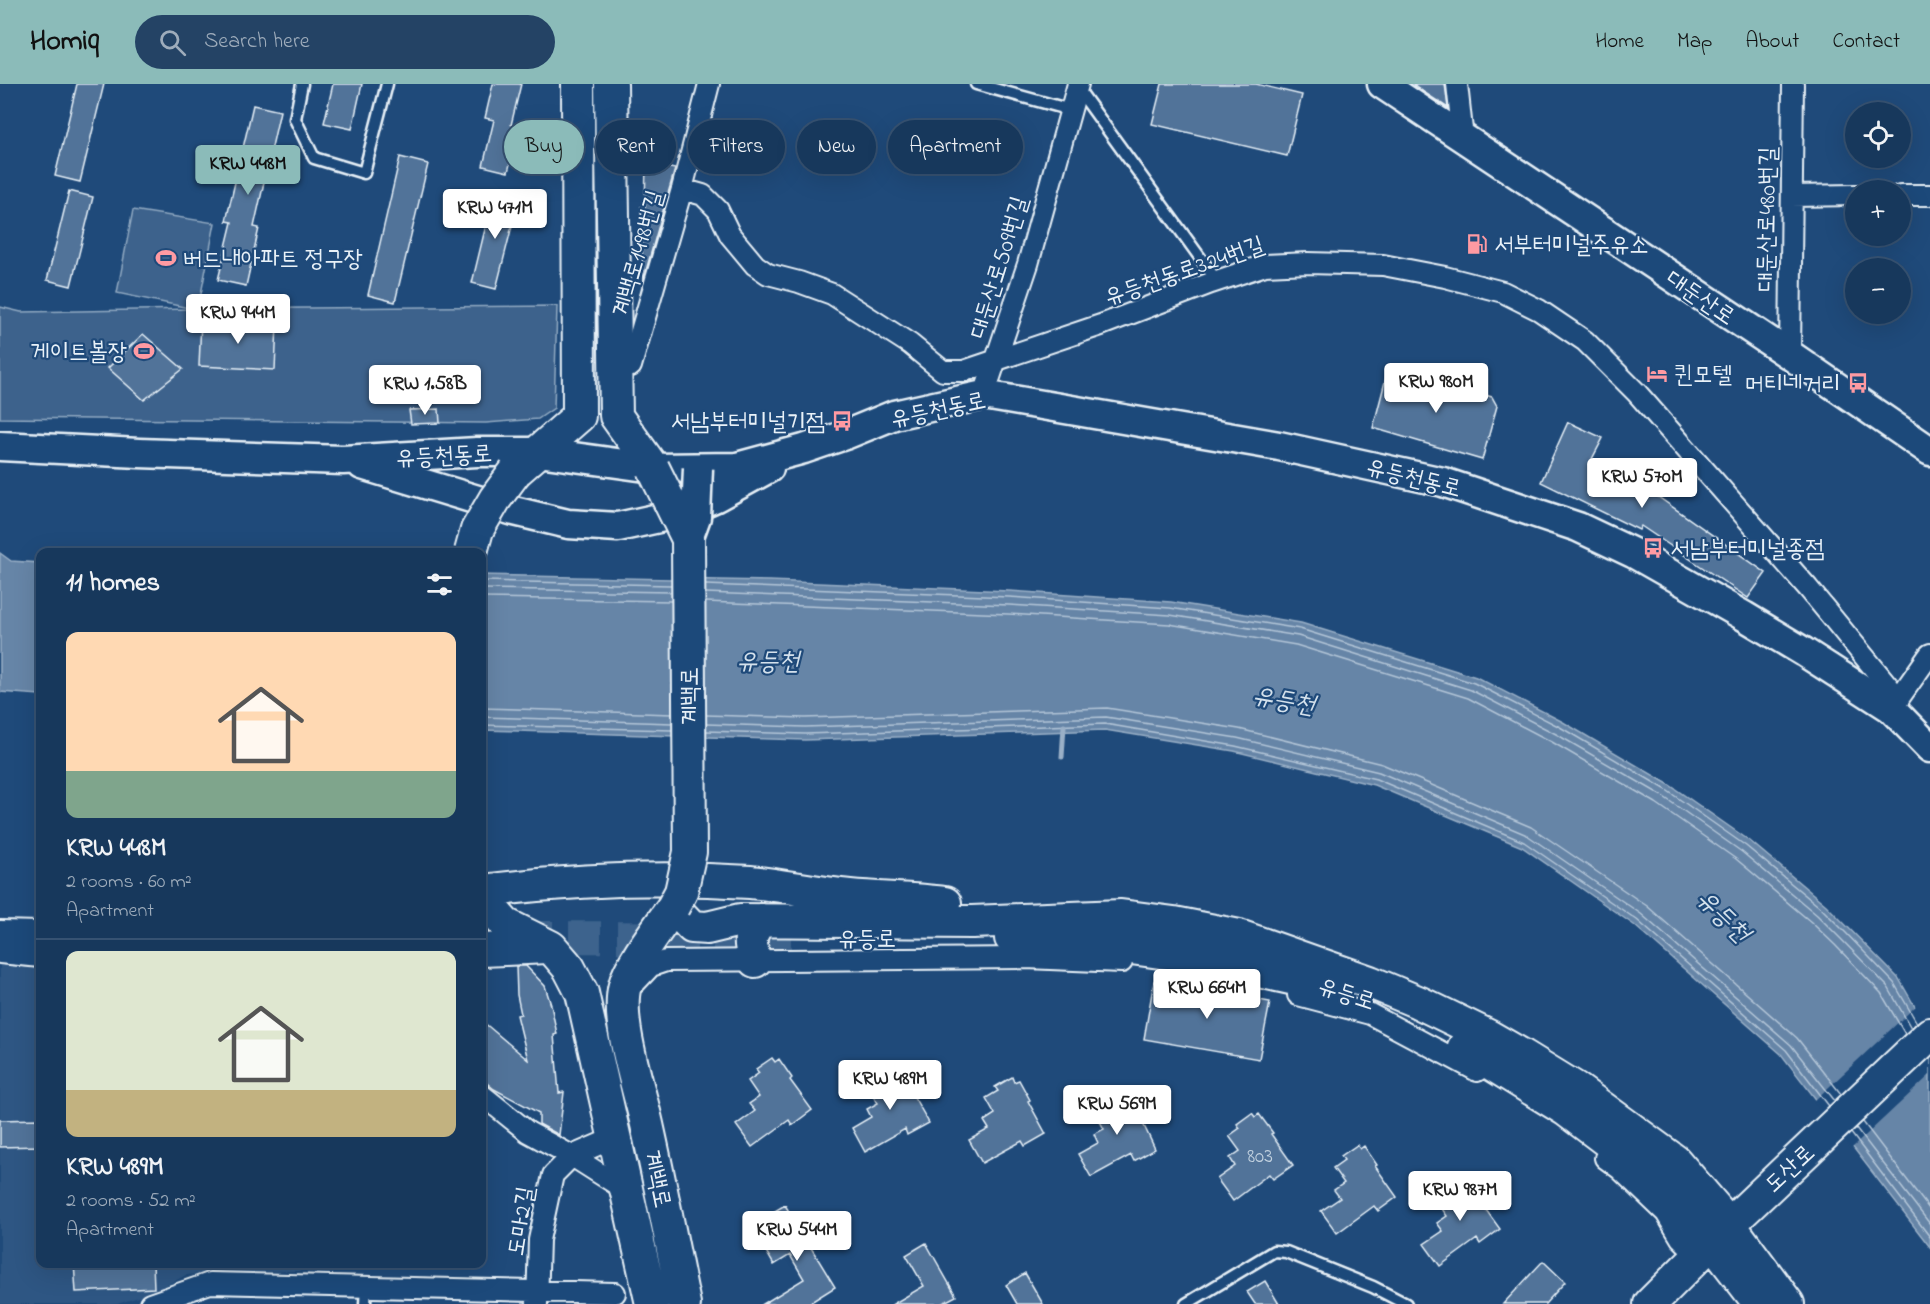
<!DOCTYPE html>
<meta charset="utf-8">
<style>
:root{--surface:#17385c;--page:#244365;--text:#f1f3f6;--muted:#9eacbb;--line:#365272;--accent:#8bbbb9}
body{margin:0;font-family:"Indie Flower","Poor Story",sans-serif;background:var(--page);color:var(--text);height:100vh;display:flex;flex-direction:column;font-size:22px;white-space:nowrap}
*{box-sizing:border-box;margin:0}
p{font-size:20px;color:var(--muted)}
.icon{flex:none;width:33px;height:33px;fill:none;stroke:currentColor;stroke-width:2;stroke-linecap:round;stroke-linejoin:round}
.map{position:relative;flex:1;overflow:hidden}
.panel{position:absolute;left:36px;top:464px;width:450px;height:720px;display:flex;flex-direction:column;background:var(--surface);border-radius:12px;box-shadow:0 6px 24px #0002,0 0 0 2px var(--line)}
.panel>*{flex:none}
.banner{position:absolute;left:504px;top:36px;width:570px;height:54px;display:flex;gap:12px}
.controls{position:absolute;left:1845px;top:18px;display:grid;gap:12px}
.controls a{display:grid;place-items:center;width:66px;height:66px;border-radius:50%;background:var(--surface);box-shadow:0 6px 24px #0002,0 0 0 2px var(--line);font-size:30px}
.price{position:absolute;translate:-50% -51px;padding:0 14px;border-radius:6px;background:#fff;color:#222;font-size:20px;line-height:39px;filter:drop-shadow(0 2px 3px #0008)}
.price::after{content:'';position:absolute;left:50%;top:36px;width:18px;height:14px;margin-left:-9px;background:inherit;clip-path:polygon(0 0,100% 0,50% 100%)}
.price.current{background:var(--accent);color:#111}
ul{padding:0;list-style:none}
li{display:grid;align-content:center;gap:12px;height:318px;padding:0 30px}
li+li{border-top:2px solid var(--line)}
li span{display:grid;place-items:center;height:186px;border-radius:12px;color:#555}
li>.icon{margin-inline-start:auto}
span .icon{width:108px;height:108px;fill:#fffc;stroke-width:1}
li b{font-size:26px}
h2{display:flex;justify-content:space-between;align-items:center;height:72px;padding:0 30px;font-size:26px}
.tag{padding:0 21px;border-radius:27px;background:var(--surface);box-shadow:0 6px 24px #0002,0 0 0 2px var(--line);font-size:21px;line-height:54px}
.tag.current{background:var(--accent);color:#111}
header{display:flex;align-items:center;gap:36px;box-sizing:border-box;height:84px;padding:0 30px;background:var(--accent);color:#111}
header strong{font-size:28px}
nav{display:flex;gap:33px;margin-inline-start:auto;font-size:21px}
.search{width:420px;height:54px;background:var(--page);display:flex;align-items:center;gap:15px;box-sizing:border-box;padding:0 21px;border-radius:33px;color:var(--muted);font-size:22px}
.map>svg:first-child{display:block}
.built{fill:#2e5683}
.green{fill:#3c628c;stroke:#92aac2;stroke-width:1.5}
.water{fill:#6685a7;stroke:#9ab0c7;stroke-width:1.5}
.pier{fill:#1f4a7a}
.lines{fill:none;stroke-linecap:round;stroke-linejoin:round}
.shore{stroke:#b4c6d8;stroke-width:1.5}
.stream{stroke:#9ab0c7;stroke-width:5}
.building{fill:#517399;stroke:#e8f1f8;stroke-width:1.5}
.primary-tunnel{stroke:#3d638d;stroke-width:32;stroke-dasharray:32 16;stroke-linecap:butt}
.lane-casing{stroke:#e8f1f8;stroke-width:15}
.street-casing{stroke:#e8f1f8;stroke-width:24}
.secondary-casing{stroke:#e8f1f8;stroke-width:33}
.primary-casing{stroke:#e8f1f8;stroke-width:36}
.lane{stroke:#1f4a7a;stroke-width:10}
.street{stroke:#1f4a7a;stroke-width:20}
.secondary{stroke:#1f4a7a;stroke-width:28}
.primary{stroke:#1f4a7a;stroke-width:32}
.secondary-bridge-casing{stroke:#e8f1f8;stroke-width:33;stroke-linecap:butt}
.primary-bridge-casing{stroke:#e8f1f8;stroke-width:36;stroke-linecap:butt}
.secondary-bridge{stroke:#1f4a7a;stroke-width:28}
.primary-bridge{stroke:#1f4a7a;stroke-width:32}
.labels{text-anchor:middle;stroke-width:4.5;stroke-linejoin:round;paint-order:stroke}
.number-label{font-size:21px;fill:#c2d2e0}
.street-label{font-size:24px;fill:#e8f1f8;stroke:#1f4a7a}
.poi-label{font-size:24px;fill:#e8f1f8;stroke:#1f4a7a;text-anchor:start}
.water-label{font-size:26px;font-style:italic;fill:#d4e1ec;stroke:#1f4a7a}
</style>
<header>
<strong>Homiq</strong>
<div class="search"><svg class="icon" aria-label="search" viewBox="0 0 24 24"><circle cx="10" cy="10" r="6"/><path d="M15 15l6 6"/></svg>Search here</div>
<nav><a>Home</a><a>Map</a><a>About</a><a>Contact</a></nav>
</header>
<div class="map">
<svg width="1930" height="1220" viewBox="0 0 1930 1220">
<rect width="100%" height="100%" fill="#1f4a7a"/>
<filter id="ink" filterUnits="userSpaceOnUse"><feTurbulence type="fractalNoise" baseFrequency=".0167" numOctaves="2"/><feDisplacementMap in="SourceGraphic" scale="12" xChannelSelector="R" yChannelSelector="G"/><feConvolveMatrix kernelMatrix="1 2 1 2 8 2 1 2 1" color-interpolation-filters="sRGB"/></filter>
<g filter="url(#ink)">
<path class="built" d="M0,880L40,885V1179H315L299,1187L222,1188L186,1191L151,1209L117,1220H0Z"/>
<path class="green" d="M133,126L215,139L198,225L557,222L554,324L538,335L486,339L0,334V223L21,228L194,225L117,209Z"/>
<path class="water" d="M0,469L11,477L40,479V611L0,608Z
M482,491L770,497L1009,507L1171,518L1301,539L1476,593L1563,638L1668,700L1750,757L1826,821L1899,895L1930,949V1163L1781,970L1634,841L1522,763L1374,701L1234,667L1105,646L805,656L482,646Z"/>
<path class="pier" d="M1917,921L1930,943V991L1851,1065L1814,1017Z"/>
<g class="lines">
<path class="shore" d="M482,497L671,501
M706,501L1009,513L1170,524L1300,545L1474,599L1560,643L1665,705L1746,762L1822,825L1846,849L1894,899L1917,939
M482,505L671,508
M706,509L1009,521L1170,531L1298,552L1471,606L1556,650L1661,711L1742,768L1817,831L1841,855L1888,903L1911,944
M482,514L671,517
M706,518L1008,530L1169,540L1296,561L1468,614L1552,658L1656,719L1736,775L1811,838L1835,861L1881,909L1905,950
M482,624L672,630
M706,631L805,634L1107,624L1239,645L1382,680L1531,743L1647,822L1797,954L1841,1010
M482,633L672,639
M706,640L805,643L1106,633L1237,654L1379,688L1527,751L1641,830L1791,961L1835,1017
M482,641L672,646
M706,647L805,650L1105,640L1235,662L1376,695L1524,758L1637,836L1786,966L1829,1022
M1863,1038L1930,1126
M1856,1044L1930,1140
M1851,1049L1930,1153"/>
<path class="stream" d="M1062,673L1064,642"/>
</g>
<path class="building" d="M77,0H104L80,98L55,92Z
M333,0H362L352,45L324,39Z
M493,0H521L511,41L519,43L508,88L483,82L494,36L485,34Z
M1162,0H1256L1302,11L1287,72L1152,40Z
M1413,0H1445L1448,24L1425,9Z
M253,21L280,27L254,143L259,144L246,202L218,196L232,138L226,137Z
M400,73L428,80L395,218L368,211Z
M646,79L675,85L643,197L641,123L645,124Z
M69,107L93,113L71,202L47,196Z
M494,108L519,114L496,205L472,199Z
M201,237L277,240L275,286L199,282Z
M143,250L183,285L144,316L108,284Z
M1393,286L1492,313L1497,322L1482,376L1373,344L1387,290Z
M439,325L440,339L411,340L409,326Z
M1568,338L1603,354L1591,377L1658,410L1657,412L1766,489L1748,514L1641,442L1639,446L1541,398Z
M516,882H526L545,902L551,921L557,950L554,951L559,1009L564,1008L559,1051L539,1040V1029L494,1005L482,995V937L528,976L517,931L521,930L517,911Z
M1154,897L1270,918L1259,975L1144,955Z
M772,974L775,978L779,975L792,994L790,996L812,1026L792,1041L789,1036L752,1063L736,1041L755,1027L749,1020L759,1013L748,997L759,989L756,985Z
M894,982L897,987L901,984L913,1005L910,1006L929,1039L907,1051L905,1045L865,1068L852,1044L871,1033L867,1025L878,1019L868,1003L880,996L878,991Z
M1012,993L1014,998L1019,996L1030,1016L1028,1017L1046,1050L1025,1062L1022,1057L982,1079L969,1056L989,1045L984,1037L995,1030L986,1014L998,1007L995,1003Z
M1122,1008L1124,1013L1129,1010L1155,1065L1134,1077L1131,1071L1091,1093L1078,1070L1098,1059L1094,1050L1104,1045L1095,1028L1108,1022L1105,1017Z
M1252,1029L1255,1033L1259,1030L1273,1049L1271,1050L1293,1081L1273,1095L1269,1090L1233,1117L1217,1095L1235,1082L1230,1074L1240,1067L1229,1052L1240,1044L1237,1040Z
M40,1035V1062L0,1063V1036Z
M1357,1061L1360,1065L1364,1062L1377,1081L1375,1082L1397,1113L1378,1127L1374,1122L1337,1149L1321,1127L1340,1114L1334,1106L1344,1099L1333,1084L1344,1076L1341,1072Z
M1459,1093L1463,1098L1466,1095L1480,1113L1478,1115L1500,1145L1480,1160L1477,1155L1440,1182L1424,1160L1443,1147L1437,1139L1447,1132L1436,1116L1447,1108L1444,1104Z
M785,1121L835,1203L808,1220H763L804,1195L790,1171L774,1181L764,1164L781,1154L768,1131Z
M926,1159L956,1212L941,1220H893L924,1202L906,1171Z
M1543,1177L1565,1198L1545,1220H1503Z
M74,1179H153L154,1204L76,1208Z
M1025,1189L1043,1220H1017L1006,1201Z
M1265,1197L1279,1220H1255L1247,1208Z"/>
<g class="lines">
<path class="primary-tunnel" d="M521,853L791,854"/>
<g class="lane-casing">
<path id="lane" d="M302,0L295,35L314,74L364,89L387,0
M976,0L1071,26
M1076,2L1217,197
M365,1220L366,1203
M1186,1220L1274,1167L1286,1168L1373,1203L1406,1220"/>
</g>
<g class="street-casing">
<path id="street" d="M1457,0L1463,55
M682,105L703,111L718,126L730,151L755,181L768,190L799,198L832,210L910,260L943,287H964L1101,241L1211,199L1265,181L1308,179L1383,181L1445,193L1503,208L1539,226L1585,257L1637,309L1808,504L1899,615
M1900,111H1930
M1792,112L1856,111
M1790,271L1793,0
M631,282L682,105L709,0
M984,311L1028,180L1078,0
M1892,624L1930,570
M0,869L40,873
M635,899L651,882L666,877L1026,874L1122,878
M1298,911L1370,930L1477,987
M482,1011L528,1048L572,1072L627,1107
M1605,1074L1620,1085L1666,1129L1681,1154L1698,1171
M150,1220L210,1199L615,1209
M537,1220L539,1156L553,1091L572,1072L616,1053"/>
</g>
<g class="secondary-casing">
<path id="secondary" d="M1382,0L1790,271L1930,367
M0,362L139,369L343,376L477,368H538L653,384L737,383L804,365L845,351L894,331L984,311L1279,362L1443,398L1578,443L1633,469L1744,532L1804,568L1891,624L1930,664
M362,381L514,427L568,440L618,443L677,430L716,413L769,384"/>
</g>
<g class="primary-casing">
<path id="primary" d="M611,0L616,332L653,384
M515,388L579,332L578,0
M482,807C571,796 660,792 750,798C783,801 816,809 850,812C881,815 914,815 945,819
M482,813L505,840L551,863L569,884L582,909L652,1220
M0,853L40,854
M1011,854L1131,864L1196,873L1326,902
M482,866L547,863
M755,877C749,857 748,852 761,836
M1464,963L1566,1026L1656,1094L1712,1158L1760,1220
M684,1220C672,1162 661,1103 648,1045C640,1006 615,937 625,901C630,880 660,842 673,823L692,843L707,844L740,836L972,838L1121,832L1174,839L1239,852L1370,898L1418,918L1488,952L1523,972L1575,1004L1675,1077L1729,1140L1788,1220
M1650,1220L1735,1135L1930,950"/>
</g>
<use href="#lane" class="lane"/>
<use href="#street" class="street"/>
<use href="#secondary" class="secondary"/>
<use href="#primary" class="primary"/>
<g class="secondary-bridge-casing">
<path id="secondary-bridge" d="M688,455L696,433L698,384"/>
</g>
<g class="primary-bridge-casing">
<path id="primary-bridge" d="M653,384L688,455L690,768L681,808L673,823
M471,468L477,446L495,415L515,388"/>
</g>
<use href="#secondary-bridge" class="secondary-bridge"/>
<use href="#primary-bridge" class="primary-bridge"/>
</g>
</g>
<defs>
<g id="fuel-bare" transform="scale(1.62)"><path d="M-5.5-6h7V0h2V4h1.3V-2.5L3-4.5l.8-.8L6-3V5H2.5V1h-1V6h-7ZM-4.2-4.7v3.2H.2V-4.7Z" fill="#ff9aa2" stroke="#1f4a7a" stroke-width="2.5" paint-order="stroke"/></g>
<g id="stadium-bare" transform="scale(1.62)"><path d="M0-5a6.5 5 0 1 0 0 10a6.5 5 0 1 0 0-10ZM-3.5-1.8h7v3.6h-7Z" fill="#ff9aa2" stroke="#1f4a7a" stroke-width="2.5" paint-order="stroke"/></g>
<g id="hotel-bare" transform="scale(1.62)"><path d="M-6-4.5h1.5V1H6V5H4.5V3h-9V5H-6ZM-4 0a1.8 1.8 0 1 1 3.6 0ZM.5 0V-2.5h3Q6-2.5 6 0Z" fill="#ff9aa2" stroke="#1f4a7a" stroke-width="2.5" paint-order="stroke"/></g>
<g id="bus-bare" transform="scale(1.62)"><path d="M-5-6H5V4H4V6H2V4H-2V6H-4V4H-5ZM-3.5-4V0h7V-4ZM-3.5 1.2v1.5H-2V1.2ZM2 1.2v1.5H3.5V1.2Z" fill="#ff9aa2" stroke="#1f4a7a" stroke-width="2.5" paint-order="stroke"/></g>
</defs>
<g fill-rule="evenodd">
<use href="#fuel-bare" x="1477" y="160"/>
<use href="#stadium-bare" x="166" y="174"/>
<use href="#stadium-bare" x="144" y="267"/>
<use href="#hotel-bare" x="1657" y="290"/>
<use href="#bus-bare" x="1858" y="299"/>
<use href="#bus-bare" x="842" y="337"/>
<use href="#bus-bare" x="1653" y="464"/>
</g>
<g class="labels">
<g class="number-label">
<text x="1260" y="1078">803</text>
</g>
<g class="street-label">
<text transform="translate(1766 135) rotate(-89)" y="8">대둔산로480번길</text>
<text transform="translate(637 169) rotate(-74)" y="8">계백로1498번길</text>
<text transform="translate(998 183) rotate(-73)" y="8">대둔산로509번길</text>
<text transform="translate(1184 186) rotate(-19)" y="8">유등천동로324번길</text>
<text transform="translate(1701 213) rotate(34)" y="8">대둔산로</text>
<text transform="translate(938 325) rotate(-12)" y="8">유등천동로</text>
<text transform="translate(444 371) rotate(-3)" y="8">유등천동로</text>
<text transform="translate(1414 393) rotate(14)" y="8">유등천동로</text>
<text transform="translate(689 612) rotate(-90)" y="8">계백로</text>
<text x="867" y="862">유등로</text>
<text transform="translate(1347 909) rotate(18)" y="8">유등로</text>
<text transform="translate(1789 1084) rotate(-43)" y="8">도산로</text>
<text transform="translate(658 1095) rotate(78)" y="8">계백로</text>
<text transform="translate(520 1137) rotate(-81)" y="8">도마2길</text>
</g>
<g class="poi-label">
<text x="1494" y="168">서부터미널주유소</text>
<text x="183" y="182">버드내아파트 정구장</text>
<text x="127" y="275" text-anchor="end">게이트볼장</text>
<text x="1674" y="298">퀸모텔</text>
<text x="1841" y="307" text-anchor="end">머티네거리</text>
<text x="825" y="345" text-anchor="end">서남부터미널기점</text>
<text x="1670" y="472">서남부터미널종점</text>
</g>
<g class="water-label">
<text x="768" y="585">유등천</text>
<text transform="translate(1284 615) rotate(10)" y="9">유등천</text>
<text transform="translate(1724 831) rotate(44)" y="9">유등천</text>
</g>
</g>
</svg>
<div class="controls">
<a><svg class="icon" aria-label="locate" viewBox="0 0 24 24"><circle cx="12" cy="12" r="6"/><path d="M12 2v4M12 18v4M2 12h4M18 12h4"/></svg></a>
<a>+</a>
<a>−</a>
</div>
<b class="price current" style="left:248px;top:112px">KRW 448M</b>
<b class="price" style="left:495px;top:156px">KRW 471M</b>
<b class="price" style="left:238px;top:261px">KRW 944M</b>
<b class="price" style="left:1436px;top:330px">KRW 980M</b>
<b class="price" style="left:425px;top:332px">KRW 1.58B</b>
<b class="price" style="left:1642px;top:425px">KRW 570M</b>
<b class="price" style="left:1207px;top:936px">KRW 664M</b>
<b class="price" style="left:890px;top:1027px">KRW 489M</b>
<b class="price" style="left:1117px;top:1052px">KRW 569M</b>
<b class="price" style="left:1460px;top:1138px">KRW 987M</b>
<b class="price" style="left:797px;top:1178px">KRW 544M</b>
<div class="banner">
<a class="tag current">Buy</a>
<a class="tag">Rent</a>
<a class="tag">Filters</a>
<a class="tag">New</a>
<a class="tag">Apartment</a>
</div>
<section class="panel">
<h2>11 homes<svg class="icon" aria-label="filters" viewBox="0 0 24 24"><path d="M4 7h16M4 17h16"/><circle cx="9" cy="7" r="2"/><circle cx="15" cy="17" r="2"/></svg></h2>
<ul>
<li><span style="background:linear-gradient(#ffd9b3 75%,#7fa58c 0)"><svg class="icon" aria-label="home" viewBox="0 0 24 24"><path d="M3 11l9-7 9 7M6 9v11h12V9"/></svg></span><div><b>KRW 448M</b><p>2 rooms · 60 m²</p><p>Apartment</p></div></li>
<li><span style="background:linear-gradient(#dfe7d0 75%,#c2b280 0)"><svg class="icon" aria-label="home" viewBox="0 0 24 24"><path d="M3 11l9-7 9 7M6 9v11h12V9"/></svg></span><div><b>KRW 489M</b><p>2 rooms · 52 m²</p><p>Apartment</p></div></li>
</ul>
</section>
</div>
